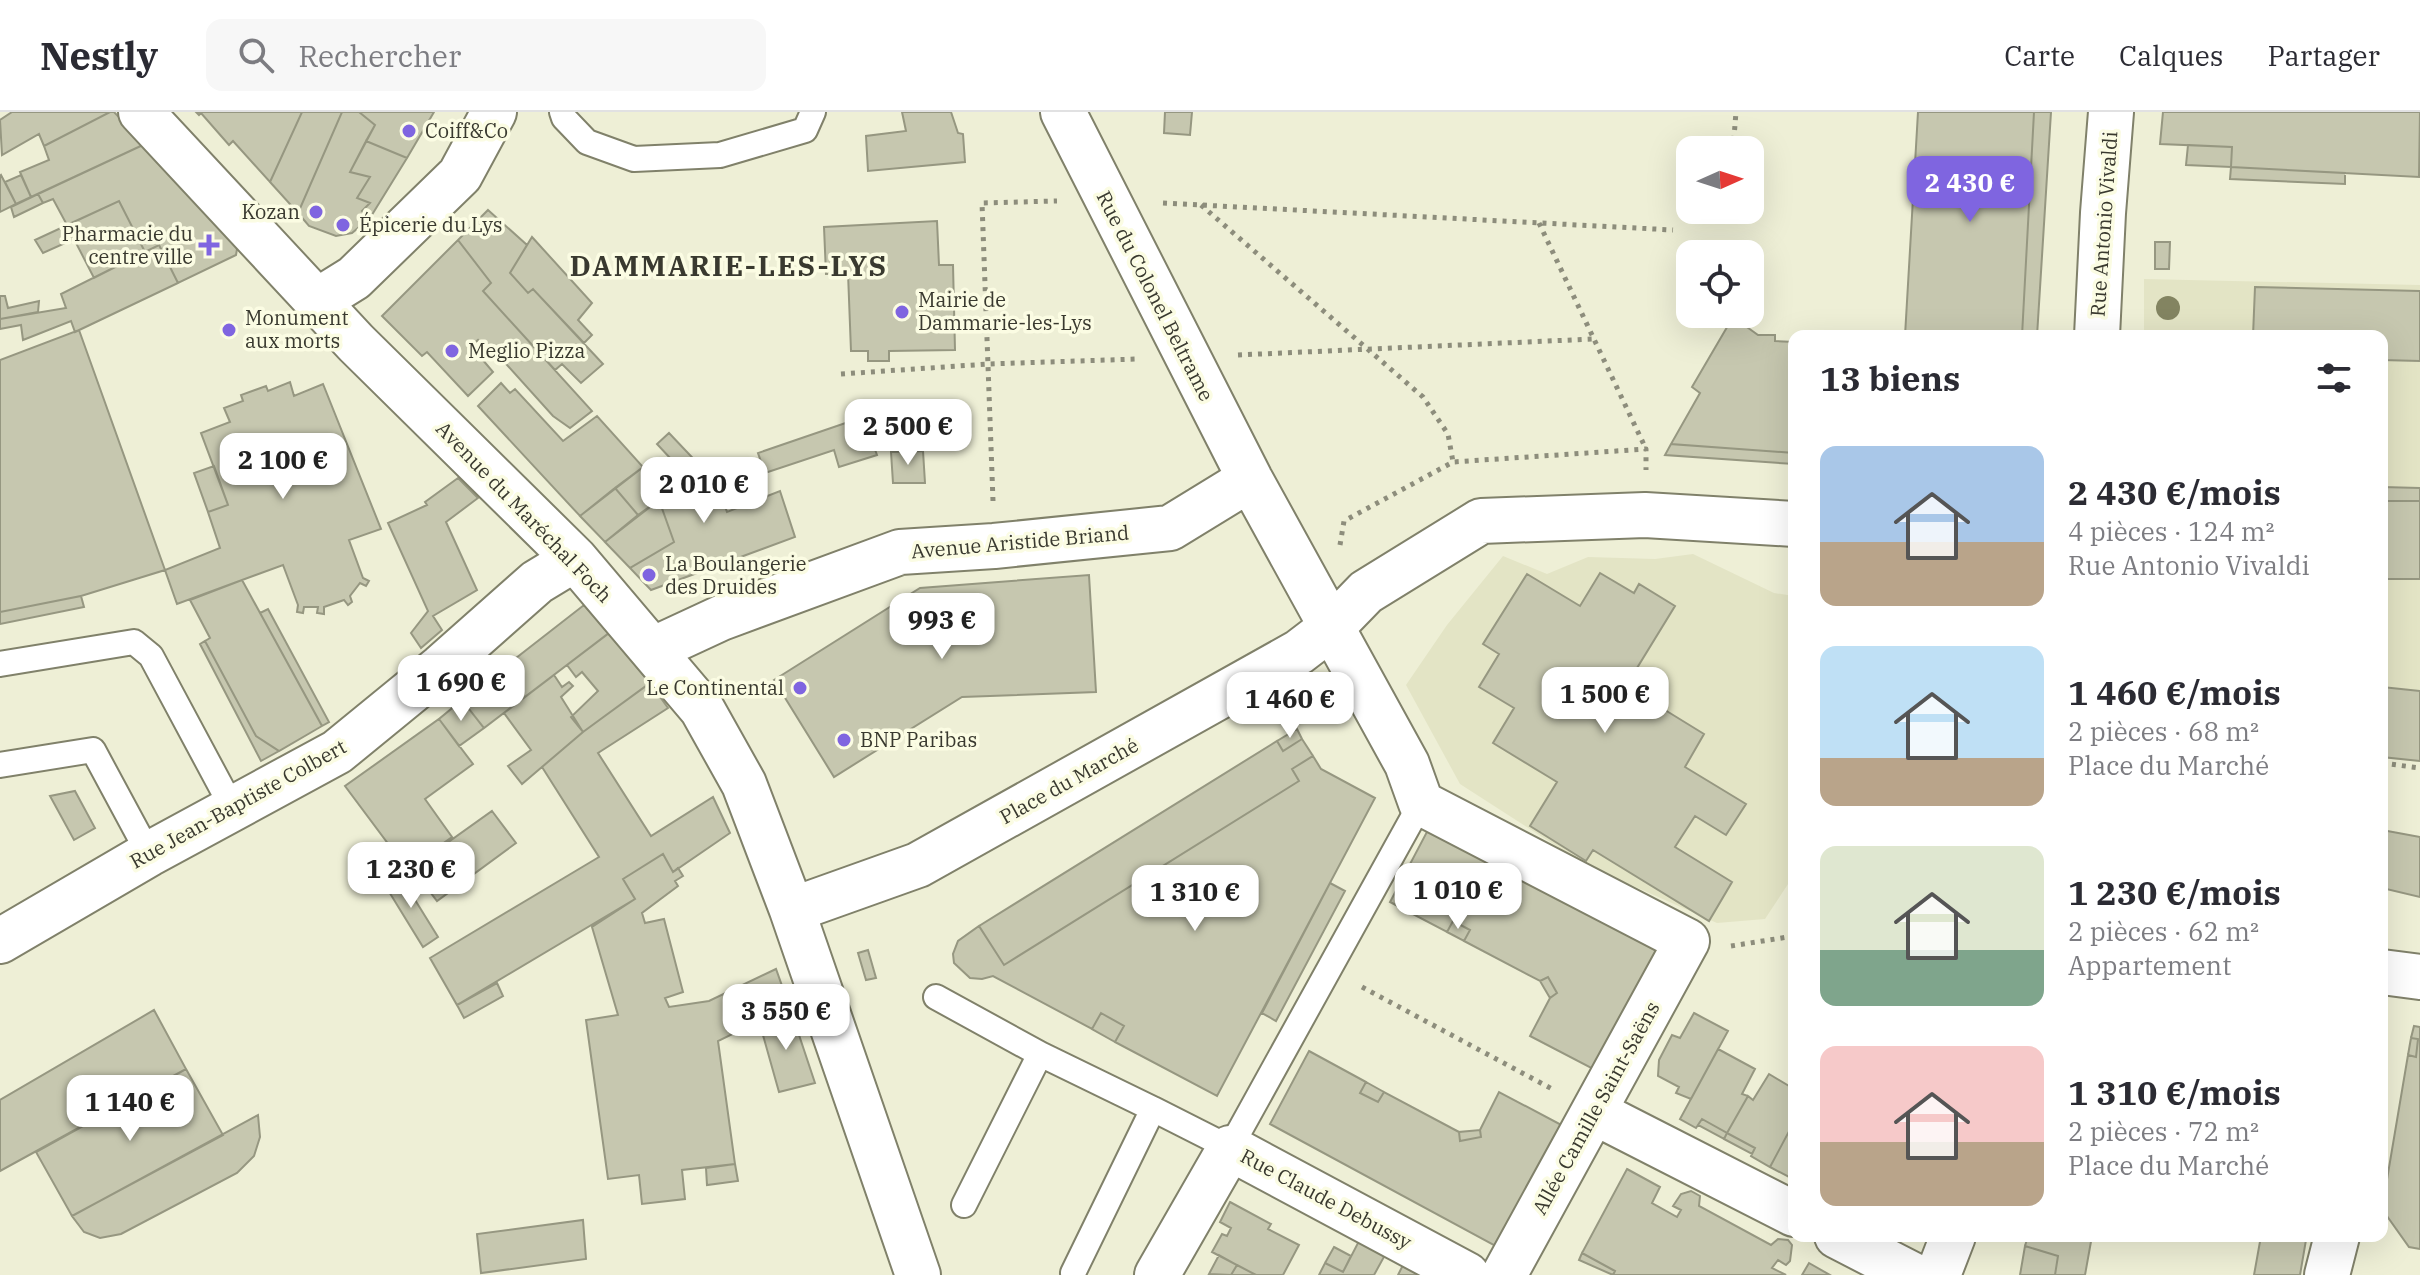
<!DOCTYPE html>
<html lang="fr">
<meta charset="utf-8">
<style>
:root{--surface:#fff;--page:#f7f7f7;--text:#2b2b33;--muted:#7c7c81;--line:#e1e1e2;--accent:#7f65e0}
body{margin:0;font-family:"IBM Plex Serif",serif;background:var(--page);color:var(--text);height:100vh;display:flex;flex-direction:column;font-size:30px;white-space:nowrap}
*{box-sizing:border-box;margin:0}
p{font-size:26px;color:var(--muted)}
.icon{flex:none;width:44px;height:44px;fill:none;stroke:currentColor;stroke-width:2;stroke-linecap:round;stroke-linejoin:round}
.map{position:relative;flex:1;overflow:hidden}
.drawer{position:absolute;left:1788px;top:218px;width:600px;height:912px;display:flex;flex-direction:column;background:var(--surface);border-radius:16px;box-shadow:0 8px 32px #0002}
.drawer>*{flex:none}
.needle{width:52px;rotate:87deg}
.tools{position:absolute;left:1676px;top:24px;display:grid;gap:16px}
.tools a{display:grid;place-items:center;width:88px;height:88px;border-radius:16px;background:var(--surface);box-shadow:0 8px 32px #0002;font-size:40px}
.price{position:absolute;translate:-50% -68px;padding:0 18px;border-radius:16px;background:#fff;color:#222;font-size:26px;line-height:52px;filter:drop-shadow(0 2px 4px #0008)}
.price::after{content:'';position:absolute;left:50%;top:48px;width:24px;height:18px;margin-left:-12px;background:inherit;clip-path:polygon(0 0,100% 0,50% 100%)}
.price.selected{background:var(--accent);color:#fff}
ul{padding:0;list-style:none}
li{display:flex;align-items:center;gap:24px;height:200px;padding:0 32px}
li span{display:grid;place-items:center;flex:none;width:224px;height:160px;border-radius:16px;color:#555}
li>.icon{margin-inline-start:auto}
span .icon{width:96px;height:96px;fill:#fffc;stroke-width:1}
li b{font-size:34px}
h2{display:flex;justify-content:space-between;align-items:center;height:96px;padding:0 32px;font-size:34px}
header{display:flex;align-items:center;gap:48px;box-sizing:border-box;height:112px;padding:0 40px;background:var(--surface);border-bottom:2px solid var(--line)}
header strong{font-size:38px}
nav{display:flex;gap:44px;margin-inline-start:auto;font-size:28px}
.search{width:560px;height:72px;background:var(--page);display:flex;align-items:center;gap:20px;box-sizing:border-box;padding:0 28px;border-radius:16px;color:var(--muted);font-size:30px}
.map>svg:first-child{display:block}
.built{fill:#e3e4c5}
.building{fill:#c6c7af;stroke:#969781;stroke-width:2}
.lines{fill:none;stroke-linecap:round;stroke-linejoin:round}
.lane-casing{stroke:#80816a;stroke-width:28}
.street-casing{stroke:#80816a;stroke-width:48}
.path{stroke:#8d8d7c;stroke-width:5;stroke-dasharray:4 6;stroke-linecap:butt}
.lane{stroke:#fff;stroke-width:24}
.street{stroke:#fff;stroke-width:44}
.tree{fill:#838461}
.poi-dot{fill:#7f65e0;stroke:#fbfce3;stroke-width:3}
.labels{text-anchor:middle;stroke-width:7;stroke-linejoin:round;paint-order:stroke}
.poi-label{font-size:20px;fill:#39392f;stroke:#fbfce3;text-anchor:start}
.street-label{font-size:20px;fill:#39392f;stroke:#fbfce3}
.district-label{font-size:28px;font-weight:bold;letter-spacing:2px;fill:#39392f;stroke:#fbfce3}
</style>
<header>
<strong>Nestly</strong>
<div class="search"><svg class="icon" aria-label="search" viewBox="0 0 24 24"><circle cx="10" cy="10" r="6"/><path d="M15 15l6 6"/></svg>Rechercher</div>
<nav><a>Carte</a><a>Calques</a><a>Partager</a></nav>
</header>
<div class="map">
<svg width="2420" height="1163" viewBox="0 0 2420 1163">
<rect width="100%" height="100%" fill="#eeefd6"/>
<path class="built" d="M2144,167L2420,173V650L2382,646V224H2144Z
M1693,442L1774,481L1794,484V763L1765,807L1717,811L1586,753L1460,672L1406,573L1447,513L1503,444L1547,462L1588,445L1655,447Z"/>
<path class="building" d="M12,0H110L44,34L39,22L2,43L0,8Z
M110,0H114L145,32L31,85L20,60L49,48L44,34Z
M196,0H302L270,70L233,29L229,33L201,1L199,3Z
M302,0H342L298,101L270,70Z
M342,0H359L375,13L350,60L370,65L357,86L370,91L362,99L370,106L352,121L336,124L309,114L298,101Z
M359,0H434L407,46L366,29L375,13Z
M902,0H951L958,21L963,22L965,50L868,59L866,24L906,19Z
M1165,0H1192L1190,23L1164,21Z
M1918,0H2034L2022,224H1905Z
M2034,0H2051L2037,224H2022Z
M2163,0H2420L2419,65L2231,55L2232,35L2160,32Z
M366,29L407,46L370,106L362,99L370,91L357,86L370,65L350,60Z
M145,32L238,131L236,143L178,171L159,133L145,140L119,89L67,113L53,87L43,91L38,82Z
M2188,33L2232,35L2231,55L2186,53Z
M2231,55L2345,61V72L2230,67Z
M1,63L16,92L0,100V64Z
M21,63L31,85L16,92L5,70Z
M38,82L43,91L14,105L11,95Z
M119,89L145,140L94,166L74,127L43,141L35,128Z
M488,98L527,133L510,161L528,181L533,177L603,252L581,271L562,252L555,258L483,179L491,171L458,128Z
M937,109L939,153H953L955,238L889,239V249H868V239H851L848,161L826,162L824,115Z
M532,125L592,191L578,208L592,223L584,231L533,177L528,181L510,161Z
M458,128L491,171L483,179L592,299L570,316L553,304L498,243L495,247L478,228L471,234L493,260L468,284L427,240L422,244L382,204Z
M2155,130H2170L2169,157H2155Z
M159,133L178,171L75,220L71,209L23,228L21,213L0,217V207L66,196L61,182Z
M2255,175L2420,179V249L2382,248V224H2253Z
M0,184H5L8,196L39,189L38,200L0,207Z
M1733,205L1758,223H1775V229L1794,230V341L1671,332L1700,281L1692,275Z
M79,218L165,458L81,484L0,500V248Z
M290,270L294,284L323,272L381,417L349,428L363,466L369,469L366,474L360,471L350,484L352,490L348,493L344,488L324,495V502L317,501L318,495H304L303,501L297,500L298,493L283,453L177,492L165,458L220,436L208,400L228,393L201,321L230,310L224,296L243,289L241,283L266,274L268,279Z
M501,271L510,281L515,277L563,329L597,304L643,355L580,404L478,294Z
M863,305L877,343L839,355L834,338L765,361L758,341Z
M669,321L706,360L668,382L648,359L671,347L657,332Z
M1671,332L1794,341V352L1665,343Z
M923,339L925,371H893L891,340Z
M731,351L735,364L722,368L725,378L720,380L727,400L780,379L795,425L651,478L630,456L674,430L659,388L638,403L615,376L643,355L668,382L706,360Z
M214,354L228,393L208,400L194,361Z
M458,366L478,386L446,410L477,478L433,504L442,518L421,536L411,521L428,499L388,411L427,393L425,390Z
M2382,375L2420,376V389H2382Z
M615,376L638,403L605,430L580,404Z
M659,388L674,430L630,456L605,430Z
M2382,389H2420V467H2382Z
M1600,461L1634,481L1639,472L1675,494L1626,574L1704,622L1685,655L1746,692L1726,723L1695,704L1675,735L1732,770L1709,809L1593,738L1586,749L1530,714L1557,670L1493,631L1514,596L1479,575L1499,542L1483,532L1527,462L1580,494Z
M1089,463L1096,580L962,585L834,665L774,568L920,476Z
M242,468L322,614L279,639L256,624L205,529L210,526L190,488Z
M81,484L84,495L0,512V500Z
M584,493L609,521L484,616L462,588Z
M268,497L329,610L322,614L260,501Z
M609,521L650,571L583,620L571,605L598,579L582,560L576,565L567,553Z
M205,529L256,624L279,639L261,649L200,532Z
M554,563L562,575L569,570L573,574L561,585L583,620L522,672L508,654L531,638L504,601Z
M650,571L668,596L598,641L651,724L713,685L730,721L673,760L663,742L623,767L635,787L457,893L430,846L599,745L542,655L583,620Z
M2382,575L2420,579V649L2382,645Z
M462,588L484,616L459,634L439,607Z
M439,607L473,652L425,687L452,725L407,757L345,674Z
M1297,617L1302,627L1283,639L1277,629Z
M1302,627L1313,644L1292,657L1299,669L1004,853L979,814L1277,629L1283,639Z
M1313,644L1321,657L1375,686L1217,984L1115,930L1124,914L1101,901L1092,917L993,864L982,867L970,866L954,851L953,842L958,829L979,814L1004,853L1299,669L1292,657Z
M75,679L95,716L74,728L50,684Z
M492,699L516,731L437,789L412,756Z
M1429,716L1661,841L1597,959L1530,924L1550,886L1557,881L1548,865L1540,869L1464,829L1470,818L1453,809L1447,820L1390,790Z
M2382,718L2420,725V785L2382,776Z
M663,742L673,760L678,756L683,764L675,769L678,774L642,801L645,811L664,807L683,880L665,886L669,895L709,889L776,857L791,899L759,909L718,929L735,1052L682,1058L685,1087L642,1092L639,1063L608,1067L586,908L618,903L592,815L635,787L623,767Z
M399,762L438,825L423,835L383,770Z
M1330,771L1345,779L1276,909L1262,901Z
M1453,809L1470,818L1464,829L1447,820Z
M868,838L876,866L866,868L858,841Z
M1548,865L1557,881L1550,886L1540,869Z
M497,871L503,884L464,906L457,893Z
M154,898L186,957L0,1059V988Z
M791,899L815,971L779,980L759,909Z
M1101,901L1124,914L1115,930L1092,917Z
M1694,901L1728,919L1691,987L1676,981L1679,975L1658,964L1659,948L1672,923L1680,926Z
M2414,914L2420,915V1137L2409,1135L2382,1097L2408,943L2416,945L2418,927L2411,926Z
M2411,926L2418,927L2416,945L2408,943Z
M1718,937L1755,957L1742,982L1748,984L1727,1021L1702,1007L1696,1016L1680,1007Z
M1309,939L1366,970L1360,981L1378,990L1384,980L1459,1020L1460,1029L1481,1025L1480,1018L1499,980L1567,1016L1501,1137L1270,1012Z
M186,957L223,1023L72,1104L36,1040Z
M1769,962L1794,977V1010L1770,1055L1751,1044L1755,1036L1727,1021L1748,984L1753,988Z
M1366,970L1384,980L1378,990L1360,981Z
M258,1003L260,1025L254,1044L237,1061L121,1122L100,1126L84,1120L72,1104Z
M1702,1007L1727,1021L1724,1027L1698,1013Z
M1794,1010V1057L1789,1065L1770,1055Z
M1480,1018L1481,1025L1460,1029L1459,1020Z
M1727,1021L1755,1036L1752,1042L1724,1027Z
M735,1052L738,1069L707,1073L706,1056Z
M1627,1057L1660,1075L1652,1091L1677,1105L1681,1098L1673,1094L1681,1082L1691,1079L1700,1084L1699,1094L1771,1133L1778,1127L1788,1128L1792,1133L1790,1149L1786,1153L1778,1148L1772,1156L1786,1163H1613L1615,1159L1582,1141Z
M1230,1090L1271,1112L1268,1117L1299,1133L1283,1163H1256L1212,1140L1222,1122L1227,1124L1231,1116L1220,1110Z
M583,1108L586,1147L481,1161L477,1122Z
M2028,1124H2092L2085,1163H2055L2058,1144L2025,1134Z
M2261,1124H2290L2306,1128L2300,1163H2254Z
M1359,1129L1385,1143L1374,1163H1319L1325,1151L1343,1160Z
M2025,1134L2058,1144L2055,1163H2020Z
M1334,1135L1351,1144L1343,1160L1325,1151Z
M1582,1141L1615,1159L1613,1163L1579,1148Z
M1219,1143L1237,1153L1231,1163L1209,1162Z
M1809,1151L1830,1163H1802Z
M1237,1153L1256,1163H1231Z
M1403,1153L1423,1163H1398Z"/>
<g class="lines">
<g class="lane-casing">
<path id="lane" d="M562,0L564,6L587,30L634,47L720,43L805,18L813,0
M0,552L134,530L151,544L233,697
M0,653L93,638L149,742
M936,885L1040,942
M964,1093L1040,942L1153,997
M1073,1161L1153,997L1230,1036L1421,691"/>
</g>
<g class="street-casing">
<path id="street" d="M141,0L356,231L575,447L702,597L744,672L792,798L918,1163
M1063,0L1250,367L1407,652L1421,691L1687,829L1504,1163
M317,189L354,166L460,63L494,0
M2097,224L2103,101L2111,0
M652,538L721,506L900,440L994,434L1170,416L1250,367
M792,798L918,753L1299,540L1333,514L1366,480L1481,409L1645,403L1794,412
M0,829L149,742L337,640L441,555L537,470L575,447
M2382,860L2420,865
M1594,1000L1794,1102
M1837,1124L1913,1163
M1157,1163L1230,1036L1467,1163
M1938,1163L1953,1124
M2327,1163L2337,1124"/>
</g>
<path class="path" d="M1733,38L1736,0
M1163,91L1673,118
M1201,93L1423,285L1448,322L1453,350
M1539,111L1646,337
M1238,243L1593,227
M841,262L988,252L1137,247
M993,389L982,91L1057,89
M1340,433L1344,409L1453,350L1646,337V358
M2382,651L2420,656
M1731,834L1794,824
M1362,875L1554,978"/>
<use href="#lane" class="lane"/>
<use href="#street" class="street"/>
</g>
<circle class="tree" cx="2168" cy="196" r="12"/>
<g class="poi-dot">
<circle cx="409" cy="19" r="8"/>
<circle cx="316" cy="100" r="8"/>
<circle cx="343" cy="113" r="8"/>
<path d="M205 121h8v8h8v8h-8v8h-8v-8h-8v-8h8z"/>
<circle cx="902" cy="200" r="8"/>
<circle cx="229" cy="218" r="8"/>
<circle cx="452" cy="239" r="8"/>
<circle cx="649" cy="463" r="8"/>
<circle cx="800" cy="576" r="8"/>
<circle cx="844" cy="628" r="8"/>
</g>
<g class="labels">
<g class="poi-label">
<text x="425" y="26">Coiff&amp;Co</text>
<text x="300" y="107" text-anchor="end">Kozan</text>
<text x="359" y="120">Épicerie du Lys</text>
<text x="193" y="129" text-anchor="end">Pharmacie du<tspan x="193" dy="23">centre ville</tspan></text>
<text x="918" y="195">Mairie de<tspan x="918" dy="23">Dammarie-les-Lys</tspan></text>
<text x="245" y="213">Monument<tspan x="245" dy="23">aux morts</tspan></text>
<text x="468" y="246">Meglio Pizza</text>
<text x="665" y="459">La Boulangerie<tspan x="665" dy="23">des Druides</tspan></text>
<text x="784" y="583" text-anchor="end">Le Continental</text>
<text x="860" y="635">BNP Paribas</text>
</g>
<g class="street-label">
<text transform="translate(2104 112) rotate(-86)" y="7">Rue Antonio Vivaldi</text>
<text transform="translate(1155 184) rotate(63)" y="7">Rue du Colonel Beltrame</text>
<text transform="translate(524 400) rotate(46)" y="7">Avenue du Maréchal Foch</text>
<text transform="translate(1020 430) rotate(-5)" y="7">Avenue Aristide Briand</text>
<text transform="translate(1069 669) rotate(-29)" y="7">Place du Marché</text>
<text transform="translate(238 692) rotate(-29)" y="7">Rue Jean-Baptiste Colbert</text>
<text transform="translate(1596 996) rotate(-61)" y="7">Allée Camille Saint-Saëns</text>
<text transform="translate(1326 1087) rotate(28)" y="7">Rue Claude Debussy</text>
</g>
<g class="district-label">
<text x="729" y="164">DAMMARIE-LES-LYS</text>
</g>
</g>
</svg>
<div class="tools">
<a><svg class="needle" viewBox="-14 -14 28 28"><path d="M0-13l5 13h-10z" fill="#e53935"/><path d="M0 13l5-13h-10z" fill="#7c7c81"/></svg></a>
<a><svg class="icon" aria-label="locate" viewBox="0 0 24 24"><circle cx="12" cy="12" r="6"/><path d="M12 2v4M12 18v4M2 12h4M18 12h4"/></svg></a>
</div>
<b class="price selected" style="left:1970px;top:112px">2 430 €</b>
<b class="price" style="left:908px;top:355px">2 500 €</b>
<b class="price" style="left:283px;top:389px">2 100 €</b>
<b class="price" style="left:704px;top:413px">2 010 €</b>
<b class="price" style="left:942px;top:549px">993 €</b>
<b class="price" style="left:461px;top:611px">1 690 €</b>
<b class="price" style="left:1605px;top:623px">1 500 €</b>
<b class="price" style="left:1290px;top:628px">1 460 €</b>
<b class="price" style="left:411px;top:798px">1 230 €</b>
<b class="price" style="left:1458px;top:819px">1 010 €</b>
<b class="price" style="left:1195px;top:821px">1 310 €</b>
<b class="price" style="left:786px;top:940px">3 550 €</b>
<b class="price" style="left:130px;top:1031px">1 140 €</b>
<section class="drawer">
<h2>13 biens<svg class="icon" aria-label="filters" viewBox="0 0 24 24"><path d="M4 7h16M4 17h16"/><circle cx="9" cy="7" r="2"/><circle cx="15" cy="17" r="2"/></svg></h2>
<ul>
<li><span style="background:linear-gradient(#a9c7e8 60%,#b9a48a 0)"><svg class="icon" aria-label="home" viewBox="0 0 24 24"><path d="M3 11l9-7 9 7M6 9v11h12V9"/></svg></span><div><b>2 430 €/mois</b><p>4 pièces · 124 m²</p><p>Rue Antonio Vivaldi</p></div></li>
<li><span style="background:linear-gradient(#bfe0f5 70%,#b9a48a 0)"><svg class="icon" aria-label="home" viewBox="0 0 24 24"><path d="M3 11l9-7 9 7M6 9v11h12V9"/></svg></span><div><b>1 460 €/mois</b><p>2 pièces · 68 m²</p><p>Place du Marché</p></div></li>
<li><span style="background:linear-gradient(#dfe7d0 65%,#7fa58c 0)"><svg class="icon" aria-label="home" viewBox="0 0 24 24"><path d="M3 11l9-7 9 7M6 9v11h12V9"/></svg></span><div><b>1 230 €/mois</b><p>2 pièces · 62 m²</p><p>Appartement</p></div></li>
<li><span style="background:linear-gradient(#f6c9c9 60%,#b9a48a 0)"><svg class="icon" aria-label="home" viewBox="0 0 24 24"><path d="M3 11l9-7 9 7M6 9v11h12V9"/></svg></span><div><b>1 310 €/mois</b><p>2 pièces · 72 m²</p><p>Place du Marché</p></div></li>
</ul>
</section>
</div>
